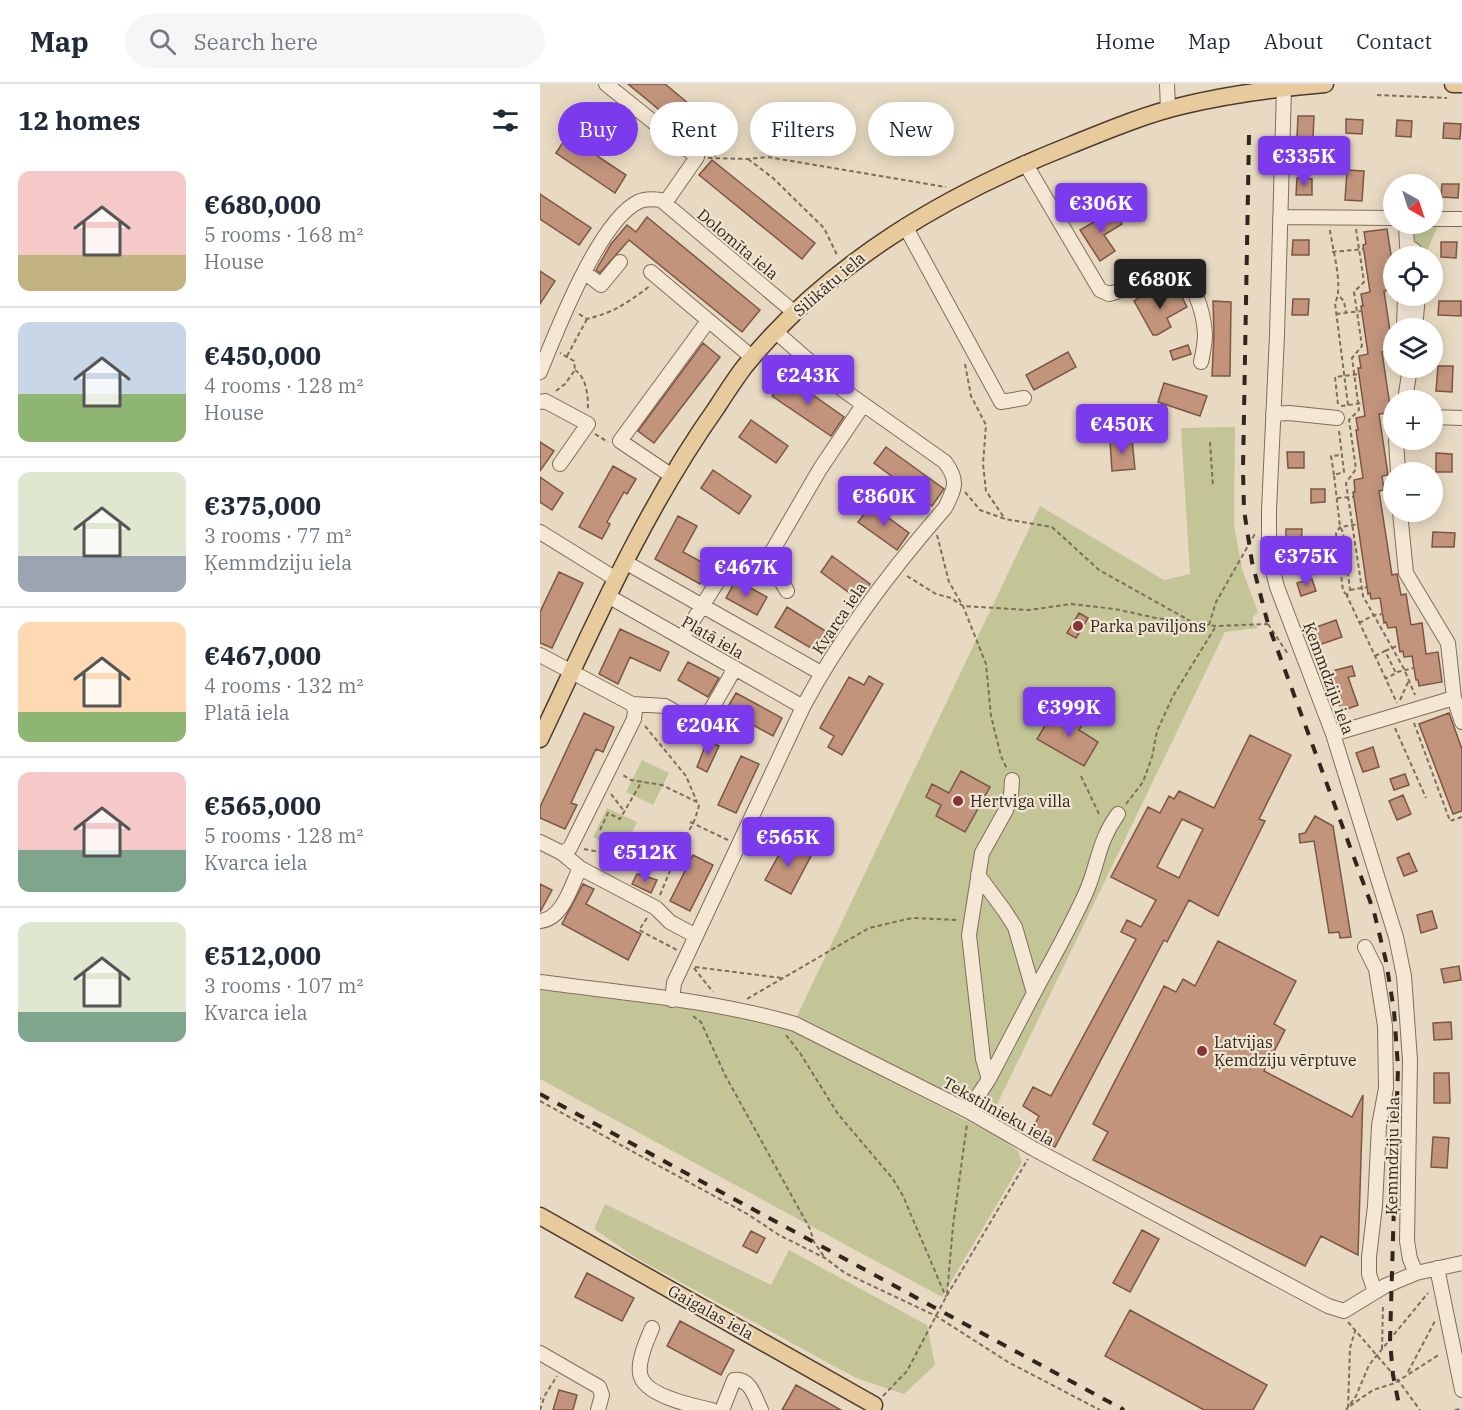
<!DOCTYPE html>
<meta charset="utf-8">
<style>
:root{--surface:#fff;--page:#f6f6f7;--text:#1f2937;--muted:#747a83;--line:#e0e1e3;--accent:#7c3aed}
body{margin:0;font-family:"IBM Plex Serif",serif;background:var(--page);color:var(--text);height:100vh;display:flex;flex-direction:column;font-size:22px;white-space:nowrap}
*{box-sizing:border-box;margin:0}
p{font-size:20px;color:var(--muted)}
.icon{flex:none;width:33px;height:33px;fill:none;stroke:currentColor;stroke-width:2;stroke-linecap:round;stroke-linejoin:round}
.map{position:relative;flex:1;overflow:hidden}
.details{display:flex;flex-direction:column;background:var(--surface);width:540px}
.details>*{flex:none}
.hud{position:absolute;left:18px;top:18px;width:570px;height:54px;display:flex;gap:12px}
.needle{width:39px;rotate:141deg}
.buttons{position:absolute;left:843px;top:90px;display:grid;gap:12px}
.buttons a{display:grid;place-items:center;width:60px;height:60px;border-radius:50%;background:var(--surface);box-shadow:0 3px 15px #0003;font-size:30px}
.price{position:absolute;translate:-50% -51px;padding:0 14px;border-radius:6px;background:var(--accent);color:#fff;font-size:20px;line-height:39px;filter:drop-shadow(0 2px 3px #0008)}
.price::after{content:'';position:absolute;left:50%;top:36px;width:18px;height:14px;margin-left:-9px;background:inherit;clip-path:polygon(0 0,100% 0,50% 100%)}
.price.on{background:#222;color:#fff}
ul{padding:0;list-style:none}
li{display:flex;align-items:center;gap:18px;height:150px;padding:0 18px}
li+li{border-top:2px solid var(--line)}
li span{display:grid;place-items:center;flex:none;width:168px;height:120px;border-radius:12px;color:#555}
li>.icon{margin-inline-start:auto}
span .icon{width:72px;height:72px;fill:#fffc;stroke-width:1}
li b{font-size:26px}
h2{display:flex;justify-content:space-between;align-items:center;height:72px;padding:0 18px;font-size:26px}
.pill{padding:0 21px;border-radius:27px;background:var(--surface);box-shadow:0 3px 15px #0003;font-size:21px;line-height:54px}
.pill.on{background:var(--accent);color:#fff}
header{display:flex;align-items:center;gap:36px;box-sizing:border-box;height:84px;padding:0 30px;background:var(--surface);border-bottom:2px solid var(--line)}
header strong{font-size:28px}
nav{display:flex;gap:33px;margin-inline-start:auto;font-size:21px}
.search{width:420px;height:54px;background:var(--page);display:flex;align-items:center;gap:15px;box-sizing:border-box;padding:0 21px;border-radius:33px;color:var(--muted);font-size:22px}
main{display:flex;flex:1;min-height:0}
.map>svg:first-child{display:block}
.green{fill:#c3c597}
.building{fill:#c2947c;stroke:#7c5644;stroke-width:1.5;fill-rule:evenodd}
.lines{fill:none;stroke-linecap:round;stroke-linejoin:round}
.minor-casing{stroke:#806c5b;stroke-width:16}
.major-casing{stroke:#4e3b2f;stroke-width:19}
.path{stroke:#806c5b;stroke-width:2;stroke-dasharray:4.5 3;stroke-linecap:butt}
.minor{stroke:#f4e8d4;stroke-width:14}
.major{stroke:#e8cb9d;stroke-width:16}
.rail{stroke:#31261e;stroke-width:4;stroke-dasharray:10 10;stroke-linecap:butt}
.poi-dot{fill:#883239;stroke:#f0e5d0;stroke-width:2}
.labels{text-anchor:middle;stroke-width:4.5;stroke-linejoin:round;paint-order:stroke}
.street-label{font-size:16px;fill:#31261e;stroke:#f0e5d0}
.poi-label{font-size:16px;fill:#31261e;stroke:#f0e5d0;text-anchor:start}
</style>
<header>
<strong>Map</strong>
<div class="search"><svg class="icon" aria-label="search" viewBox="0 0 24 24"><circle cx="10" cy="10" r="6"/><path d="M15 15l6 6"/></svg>Search here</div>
<nav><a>Home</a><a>Map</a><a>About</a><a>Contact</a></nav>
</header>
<main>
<section class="details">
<h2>12 homes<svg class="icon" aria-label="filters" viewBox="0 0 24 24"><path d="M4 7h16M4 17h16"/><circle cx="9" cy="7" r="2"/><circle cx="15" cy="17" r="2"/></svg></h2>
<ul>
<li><span style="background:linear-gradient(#f6c9c9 70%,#c2b280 0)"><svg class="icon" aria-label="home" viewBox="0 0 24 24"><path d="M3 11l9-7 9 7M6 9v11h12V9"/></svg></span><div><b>€680,000</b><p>5 rooms · 168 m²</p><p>House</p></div></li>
<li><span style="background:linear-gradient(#c9d6e8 60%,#8fb573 0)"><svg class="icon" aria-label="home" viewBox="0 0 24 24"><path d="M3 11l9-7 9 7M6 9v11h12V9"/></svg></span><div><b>€450,000</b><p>4 rooms · 128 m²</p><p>House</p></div></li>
<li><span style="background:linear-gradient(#dfe7d0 70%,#9aa5b1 0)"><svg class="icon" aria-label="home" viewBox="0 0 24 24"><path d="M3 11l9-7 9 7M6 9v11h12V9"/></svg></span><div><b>€375,000</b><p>3 rooms · 77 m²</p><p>Ķemmdziju iela</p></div></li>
<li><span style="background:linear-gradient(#ffd9b3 75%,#8fb573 0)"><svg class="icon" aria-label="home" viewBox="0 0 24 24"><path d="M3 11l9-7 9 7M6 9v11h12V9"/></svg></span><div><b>€467,000</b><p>4 rooms · 132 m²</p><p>Platā iela</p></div></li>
<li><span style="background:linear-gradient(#f6c9c9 65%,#7fa58c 0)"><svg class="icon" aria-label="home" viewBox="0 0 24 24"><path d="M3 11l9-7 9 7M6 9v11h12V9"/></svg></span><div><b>€565,000</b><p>5 rooms · 128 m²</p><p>Kvarca iela</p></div></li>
<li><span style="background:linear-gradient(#dfe7d0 75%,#7fa58c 0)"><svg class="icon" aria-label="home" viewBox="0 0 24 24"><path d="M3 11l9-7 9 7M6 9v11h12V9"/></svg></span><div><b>€512,000</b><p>3 rooms · 107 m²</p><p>Kvarca iela</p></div></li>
</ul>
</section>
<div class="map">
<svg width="922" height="1326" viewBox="0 0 922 1326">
<rect width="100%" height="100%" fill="#e8dac2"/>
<path class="green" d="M899,139L885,172L871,156L872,148L880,140Z
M695,343L694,441L702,485L718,528L713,533V539L718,544L685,548L452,1031L257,932L500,422L624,496L650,490L641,344Z
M102,676L129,689L113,721L86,708Z
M67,724L97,738L82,768L53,753Z
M0,905L182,929L227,936L262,951L464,1056L478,1067L482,1078L402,1213L0,995Z
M65,1120L231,1201L249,1166L387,1241L395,1281L364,1310L316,1294L98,1175L54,1145Z"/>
<path class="building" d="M88,0H125L190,54L175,72Z
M758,32H774L773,54H757Z
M806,35L823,36L822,50L806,49Z
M857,36L872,37L871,53L856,52Z
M904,39L921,40L920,55L903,54Z
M27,52L86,91L75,109L16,69Z
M172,76L275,159L262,175L159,91Z
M807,86L824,87L822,117L805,116Z
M757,94L772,95V111H756Z
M902,100H919L918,114L901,113Z
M0,110L51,144L39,161L0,135Z
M574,126L582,140L564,151L575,167L560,177L540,146Z
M107,133L220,226L202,248L89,156L60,189L56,186L71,160L87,141L96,148Z
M847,145L854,190V205L844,207L853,267L842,268L851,329L839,330L848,391L842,392L844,406L839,407L852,491L857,490L861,511L866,510L871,541L882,539L886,570L898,568L902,598L879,602L878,596H876L872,572L864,573L863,567L860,568L856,543L848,544L846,538L844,539L840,514L831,515L830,509L828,510L813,408H815L814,396L823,394L816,346H818L816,334L825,332L818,284H821L819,272L828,270L821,222H823L821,210L830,208L823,161L826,160L824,148Z
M753,156H769V171H752Z
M901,158H917L916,174L901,173Z
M0,187L15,197L0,220Z
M637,204L647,223L627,234L631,243L617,251H613L594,217L610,207L615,217Z
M753,215H769L768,231H752Z
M673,217L691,218L690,292H672L674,250Z
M899,217H921V232L898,231Z
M163,259L180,273L114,359L98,347Z
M648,261L651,270L633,276L630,267Z
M528,268L536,283L494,306L486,291Z
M898,282H913L912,308L896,307Z
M246,292L304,333L291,352L232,312Z
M624,299L667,312L660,332L618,318Z
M211,336L248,362L236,379L199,353Z
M592,356L595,385L572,387L570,357Z
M0,358L14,367L0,387Z
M346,363L404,405L392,422L334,379Z
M747,368H764V384H748Z
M896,369L912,370V388H896Z
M73,382L96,395L87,410L84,408L67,438L70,440L62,455L39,443Z
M173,386L211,412L199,430L161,404Z
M0,393L23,409L12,426L0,418Z
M771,405H785V418L771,419Z
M331,421L369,449L357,466L318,438Z
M138,432L157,442L143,468L169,482L160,500L115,475Z
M746,445H762L761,462H746Z
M893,448L915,449L914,463H892Z
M292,472L330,500L319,516L281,488Z
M19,488L43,499L12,564L0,559V528Z
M772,495L776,507L761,512L757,499Z
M196,496L227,513L217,531L186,514Z
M247,523L295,553L283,571L235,543Z
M539,529L548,534L536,554L527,549Z
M796,536L802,553L776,562L771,545Z
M80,545L129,568L120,587L90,573L78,600L59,590Z
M148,578L179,594L168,613L138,596Z
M812,582L815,592L808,593L818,621L802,627L788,588Z
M329,592L343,600L302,671L288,663L294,652L280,644L309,593L324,601Z
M196,609L242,634L233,652L186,626Z
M533,627L546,634L539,646L558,658L544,682L497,655L512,630L526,639Z
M44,629L74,643L63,668L56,665L31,719L37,721L25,745L0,734V723Z
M909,629L922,665V727L913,730L879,640Z
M710,651L751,671L719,735L725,737L721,745L678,832L649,816L627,858L624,856L515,1063L490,1050L499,1032L483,1022L493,1003L511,1012L596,855L581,848L587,836L601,843L616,816L571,793L608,723L620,729L629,712L634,715L639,707L674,724ZM642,735L663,745L639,794L617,783Z
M167,657L179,662L167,688L157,683Z
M833,663L839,683L823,688L816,669Z
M201,672L219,680L196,729L178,721Z
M421,687L450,703L425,748L396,732L401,721L386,713L392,700L409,709Z
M865,690L869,701L854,706L850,695Z
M863,711L871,730L857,736L849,717Z
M775,732L793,742L811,853L800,854L799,848L789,849L774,757L760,759L759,750L765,749Z
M246,758L271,772L251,810L225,796Z
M869,769L877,787L864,792L857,774Z
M153,771L173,781L150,827L130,817Z
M97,790L117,796L111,809L92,800Z
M0,800L12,806L0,828Z
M43,800L54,805L46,820L101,850L88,876L22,840Z
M892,827L897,844L881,849L877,831Z
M678,857L756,897L734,940L745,946L724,987L812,1033L823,1011L818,1171L781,1152L765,1182L553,1076L568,1048L553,1040L624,902L636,908L643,895L655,902Z
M919,882L921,896L904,899L901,885Z
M911,938L912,955L894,956L893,939Z
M894,989H909L910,1019H894Z
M893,1053L909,1054L907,1084L891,1083Z
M602,1146L619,1155L590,1208L573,1199Z
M211,1147L225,1154L217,1169L203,1162Z
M47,1189L94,1214L82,1237L35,1213Z
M590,1226L727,1301L713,1326H664L565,1272Z
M140,1237L194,1266L181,1291L127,1262Z
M256,1301L301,1326H242Z
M19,1306L37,1311L33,1326H13Z"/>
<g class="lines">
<g class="minor-casing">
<path id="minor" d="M66,0L157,73L125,119
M627,0L628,26
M744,4L737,251L729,426V463L732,483L737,503L793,650L856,853L864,892L870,976L867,1157L870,1175L876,1189
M485,79L560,206L569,210L576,208C592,201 611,188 628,187C653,185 664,231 665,250C665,259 663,269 661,278
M740,133L854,134
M892,135H922
M866,140L867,162L874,166L877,172
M365,142L461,318L484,314
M44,188L61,201L80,178
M111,188L213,274
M864,244L865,212
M875,244L878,212
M0,288C16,248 59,137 98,118C105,114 114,115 121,116L255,229
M865,316L870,284
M0,318L5,317L48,340L20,380
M733,330L749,329L797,334
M892,333L922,334
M856,356L858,388
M132,392L80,357L168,237
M0,448L76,495
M85,478L281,589
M247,507L233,483L227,476L280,385L323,321
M68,512L263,623
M142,554L181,492C193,480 210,477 227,476
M0,571L92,620L95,626L94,635L30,764L22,769L0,758
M914,614L922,638
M92,620L125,622L173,650
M161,643L195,584
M793,650L914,614L908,559L866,489L860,428
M22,769L40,784L116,824L130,838L156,852
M0,837C23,835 31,802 40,784
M825,863L836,885L845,942L846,1004L839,1042L835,1122L829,1173V1190L835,1208
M0,898C83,909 174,916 255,940L428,1027L494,1065L788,1222L804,1227L845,1202L876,1189L922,1179
M494,909C512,875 532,841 547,806C559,777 558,758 578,730
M132,916L134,899L263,623C302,550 351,486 405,424C415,404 419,397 405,378L299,303L236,248
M449,995L443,975L429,851L442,769L466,726L471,712L472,696
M428,1027L449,995L494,909L475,843L464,826L438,791
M897,1184L922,1306
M112,1244C107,1256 98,1275 100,1289C102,1311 153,1322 172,1326
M0,1269L59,1303L62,1311L58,1326
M182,1326L194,1296C211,1294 215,1314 221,1326"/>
</g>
<g class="major-casing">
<path id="major" d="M913,0H922
M0,655C54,541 104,426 177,323C186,309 195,295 205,282C291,177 407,110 531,61C568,46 606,30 645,21C691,10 738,4 785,0
M0,1132L334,1321"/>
</g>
<path class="path" d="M837,11L907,14
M168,74L208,75L228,73L406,103
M208,75L233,94L284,144L298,173
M816,145L824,198L814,208L822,262L812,274L819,326L809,336L816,385L806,399L823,512L864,585L875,611
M790,146C792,164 804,203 795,219L808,321
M792,168L824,165
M800,213L804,217L806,229
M39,230L47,235C75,228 87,219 110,202
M796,230L822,227
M27,272L47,235
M425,280L431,312L446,341L443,380L446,407L465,435
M35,286C47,294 48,312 48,326
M16,307L25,300L35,286L34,277L20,269
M798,320L795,293L819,290
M801,322L823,319
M799,347L804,388L794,391L800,443L803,448L810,506L807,512L857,619
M55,350L68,358
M670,358L673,402
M794,391L791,372L802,371
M425,408L440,426L465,435L512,443L559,486L652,538
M797,414L814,413
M397,451L409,498L423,522L446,580L451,632L461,672L467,685
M367,492L396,510L411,514L423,522L489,526L531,520L575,525L616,534L676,542L728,540
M810,506L827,503
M807,511L803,507L796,449L800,443L818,440
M819,539L834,531L843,530
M728,540L748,570
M669,541L676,518L716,448
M845,567L859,561
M835,572L845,567L856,589L845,595
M857,588L874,584
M860,616L869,596
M874,639L910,737L922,733
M105,642L146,692L157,718
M855,644L886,714
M541,692L560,732
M71,710L84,727
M586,720L603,698L612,673L617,647L633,612L676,542
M150,738L188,756
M60,746L68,729L80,735L102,697
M44,765L80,772L142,754L148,749L155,735L159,722L157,718L122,701L91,696L81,690
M65,769L70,759
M120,811L144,753
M107,834L99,846L137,866
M155,883L242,894
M154,884L173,908
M207,915L329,844L372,834L418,836
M153,932L161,938L185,991L270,1145L274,1158L285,1174
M246,951L260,969L298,1030L353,1095L363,1112L406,1213
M0,1017L209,1131L239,1151L285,1174L305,1189L396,1232L468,1278L560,1326
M407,1210L413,1142L427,1040
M808,1238L858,1296L880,1326
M842,1265L843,1220
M868,1288L895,1237
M343,1312L367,1287L406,1213L488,1075
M0,1314L1,1315
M810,1322L833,1306L855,1299L900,1270
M808,1324L810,1264L815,1247
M0,1326L5,1311L17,1292
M806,1326L816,1312L829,1281L888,1209
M915,1326L922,1325"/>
<use href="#minor" class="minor"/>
<use href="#major" class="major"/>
<path class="rail" d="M709,51L703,385L704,426L712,478L728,540L834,828L846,877L854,927L858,983L850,1257L853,1291L860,1326
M0,1010L584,1326"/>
</g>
<g class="poi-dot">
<circle cx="538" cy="542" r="6"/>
<circle cx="418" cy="717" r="6"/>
<circle cx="662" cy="967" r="6"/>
</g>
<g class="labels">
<g class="street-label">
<text transform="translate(198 160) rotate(40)" y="6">Dolomīta iela</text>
<text transform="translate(289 200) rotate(-41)" y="6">Silikātu iela</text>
<text transform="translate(299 534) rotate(-56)" y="6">Kvarca iela</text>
<text transform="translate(173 553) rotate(30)" y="6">Platā iela</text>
<text transform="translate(789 594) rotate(70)" y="6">Ķemmdziju iela</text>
<text transform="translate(459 1027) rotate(29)" y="6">Tekstilnieku iela</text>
<text transform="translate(852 1072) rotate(-89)" y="6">Ķemmdziju iela</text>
<text transform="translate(171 1228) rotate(29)" y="6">Gaigalas iela</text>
</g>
<g class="poi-label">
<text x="550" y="548">Parka paviljons</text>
<text x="430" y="723">Hertviga villa</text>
<text x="674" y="964">Latvijas<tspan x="674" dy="18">Ķemdziju vērptuve</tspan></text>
</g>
</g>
</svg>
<div class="buttons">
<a><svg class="needle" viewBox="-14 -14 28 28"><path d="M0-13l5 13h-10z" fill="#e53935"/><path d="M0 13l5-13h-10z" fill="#747a83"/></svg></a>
<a><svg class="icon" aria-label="locate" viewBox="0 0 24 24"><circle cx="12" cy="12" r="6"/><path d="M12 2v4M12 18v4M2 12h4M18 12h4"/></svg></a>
<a><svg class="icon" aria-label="layers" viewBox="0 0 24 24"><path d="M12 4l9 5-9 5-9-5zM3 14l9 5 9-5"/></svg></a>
<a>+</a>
<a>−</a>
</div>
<b class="price" style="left:764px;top:103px">€335K</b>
<b class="price" style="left:561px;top:150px">€306K</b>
<b class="price on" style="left:620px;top:226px">€680K</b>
<b class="price" style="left:268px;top:322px">€243K</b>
<b class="price" style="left:582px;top:371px">€450K</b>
<b class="price" style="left:344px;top:443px">€860K</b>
<b class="price" style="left:766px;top:503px">€375K</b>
<b class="price" style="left:206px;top:514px">€467K</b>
<b class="price" style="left:529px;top:654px">€399K</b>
<b class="price" style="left:168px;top:672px">€204K</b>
<b class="price" style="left:248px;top:784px">€565K</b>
<b class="price" style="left:105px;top:799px">€512K</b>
<div class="hud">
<a class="pill on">Buy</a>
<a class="pill">Rent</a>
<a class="pill">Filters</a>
<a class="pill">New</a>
</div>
</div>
</main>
